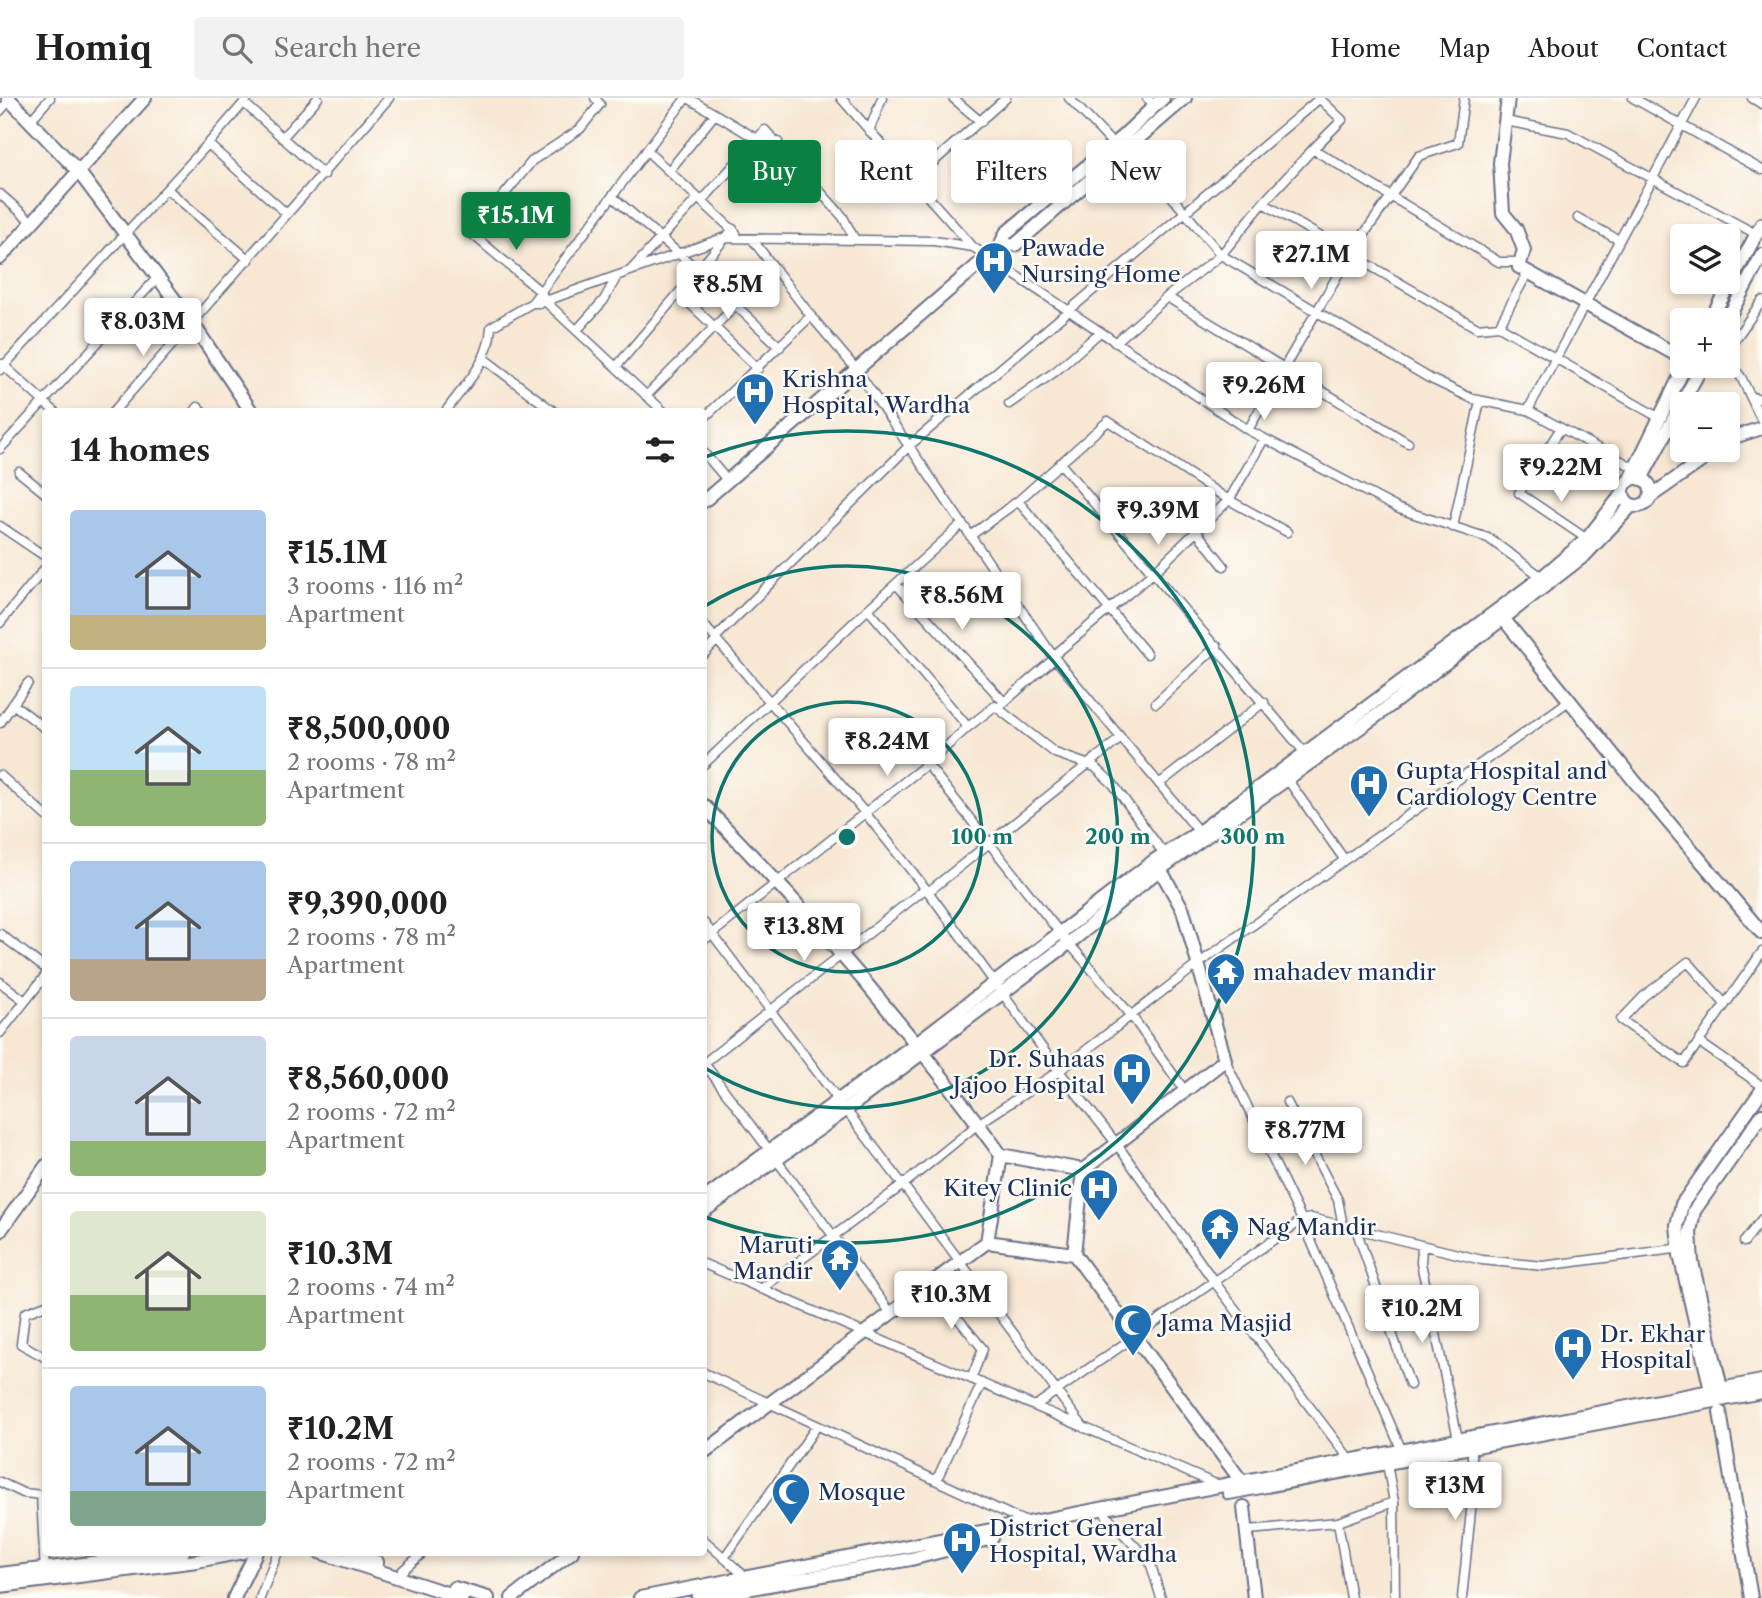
<!DOCTYPE html>
<meta charset="utf-8">
<style>
:root{--surface:#fff;--page:#f2f2f2;--text:#222;--muted:#767676;--line:#e0e0e0;--accent:#0b8043}
body{margin:0;font-family:"Libre Caslon Text",serif;background:var(--page);color:var(--text);height:100vh;display:flex;flex-direction:column;font-size:26px;white-space:nowrap}
*{box-sizing:border-box;margin:0}
p{font-size:23px;color:var(--muted)}
.icon{flex:none;width:38px;height:38px;fill:none;stroke:currentColor;stroke-width:2;stroke-linecap:round;stroke-linejoin:round}
.map{position:relative;flex:1;overflow:hidden}
.side{position:absolute;left:42px;top:310px;width:665px;height:1148px;display:flex;flex-direction:column;background:var(--surface);border-radius:7px;box-shadow:0 4px 10px #0003}
.side>*{flex:none}
.hud{position:absolute;left:728px;top:42px;width:665px;height:63px;display:flex;gap:14px}
.buttons{position:absolute;left:1670px;top:126px;display:grid;gap:14px}
.buttons a{display:grid;place-items:center;width:70px;height:70px;border-radius:7px;background:var(--surface);box-shadow:0 4px 10px #0003;font-size:35px}
.price{position:absolute;translate:-50% -60px;padding:0 16px;border-radius:7px;background:#fff;color:#222;font-size:23px;line-height:46px;filter:drop-shadow(0 2px 4px #0008)}
.price::after{content:'';position:absolute;left:50%;top:42px;width:21px;height:16px;margin-left:-10px;background:inherit;clip-path:polygon(0 0,100% 0,50% 100%)}
.price.current{background:var(--accent);color:#fff}
ul{padding:0;list-style:none}
li{display:flex;align-items:center;gap:21px;height:175px;padding:0 28px}
li+li{border-top:2px solid var(--line)}
li span{display:grid;place-items:center;flex:none;width:196px;height:140px;border-radius:7px;color:#555}
li>.icon{margin-inline-start:auto}
span .icon{width:84px;height:84px;fill:#fffc;stroke-width:1}
li b{font-size:30px}
h2{display:flex;justify-content:space-between;align-items:center;height:84px;padding:0 28px;font-size:30px}
.pill{padding:0 24px;border-radius:7px;background:var(--surface);box-shadow:0 4px 10px #0003;font-size:24px;line-height:63px}
.pill.current{background:var(--accent);color:#fff}
header{display:flex;align-items:center;gap:42px;box-sizing:border-box;height:98px;padding:0 35px;background:var(--surface);border-bottom:2px solid var(--line)}
header strong{font-size:33px}
nav{display:flex;gap:38px;margin-inline-start:auto;font-size:24px}
.search{width:490px;height:63px;background:var(--page);display:flex;align-items:center;gap:18px;box-sizing:border-box;padding:0 24px;border-radius:7px;color:var(--muted);font-size:26px}
.map>svg:first-child{display:block}
.lines{fill:none;stroke-linecap:round;stroke-linejoin:round}
.street-casing{stroke:#686f87;stroke-width:11}
.secondary-casing{stroke:#686f87;stroke-width:16}
.primary-casing{stroke:#686f87;stroke-width:16}
.street{stroke:#fff;stroke-width:8}
.secondary{stroke:#fff;stroke-width:12}
.primary{stroke:#fff;stroke-width:12}
.ring{fill:none;stroke:#0f766e;stroke-width:3.5}
.labels{text-anchor:middle;stroke-width:5;stroke-linejoin:round;paint-order:stroke}
.poi-label{font-size:23px;fill:#1b2f5e;stroke:#fdfcf7;text-anchor:start}
.centre{fill:#0f766e;stroke:#fdfcf7;stroke-width:3.5}
.ring-label{font-size:21px;text-anchor:middle;font-weight:bold;fill:#0f766e;stroke:#fdfcf7;stroke-width:5;stroke-linejoin:round;paint-order:stroke}
</style>
<header>
<strong>Homiq</strong>
<div class="search"><svg class="icon" aria-label="search" viewBox="0 0 24 24"><circle cx="10" cy="10" r="6"/><path d="M15 15l6 6"/></svg>Search here</div>
<nav><a>Home</a><a>Map</a><a>About</a><a>Contact</a></nav>
</header>
<div class="map">
<svg width="1762" height="1500" viewBox="0 0 1762 1500">
<rect width="100%" height="100%" fill="#fdfcf7"/>
<filter id="ink" filterUnits="userSpaceOnUse"><feTurbulence type="fractalNoise" baseFrequency=".0143" numOctaves="2"/><feDisplacementMap in="SourceGraphic" scale="14" xChannelSelector="R" yChannelSelector="G"/><feConvolveMatrix kernelMatrix="1 2 1 2 8 2 1 2 1" color-interpolation-filters="sRGB"/></filter>
<filter id="wash" filterUnits="userSpaceOnUse"><feTurbulence type="fractalNoise" baseFrequency=".00686" numOctaves="4" result="noise"/><feDisplacementMap in="SourceGraphic" scale="28" xChannelSelector="R" yChannelSelector="G"/><feGaussianBlur stdDeviation="1.57" result="paint"/><feColorMatrix in="noise" values="0 0 0 0 0 0 0 0 0 0 0 0 0 0 0 0 0 1.4 0 .05"/><feComposite in="paint" operator="in"/></filter>
<g filter="url(#wash)">
<rect width="100%" height="100%" fill="#f7e7d3"/>
</g>
<g filter="url(#ink)">
<g class="lines">
<g class="street-casing">
<path id="street" d="M595,0L600,6L580,31L532,63L472,136L541,194L546,204L663,313
M688,0L757,41L765,32L843,119L855,142
M841,0L913,82
M953,0L981,24
M1069,0L1113,46
M1147,0L1154,7
M1633,0L1762,72
M1752,0L1762,6
M244,5L324,77
M0,13L10,2
M30,23L50,0
M1505,23L1568,35L1756,136
M869,33L882,0
M282,40L318,0
M208,46L248,0
M1128,47L1221,157L1429,280L1473,301L1528,312
M1313,51L1342,22L1319,0
M648,54L736,135
M669,73L715,16
M167,91L249,162
M0,96L32,124
M614,100L699,173L780,249
M702,103L757,41L778,44
M1578,120L1619,142
M752,141L811,218
M973,149L913,82L1006,0
M631,172L698,100
M1528,174L1499,228L1658,319
M679,195L758,271
M1167,199L1221,157L1263,105
M532,205H540L723,140L934,143L973,149L1248,332L1399,411L1488,440L1542,479
M1499,228L1477,230L1263,105L1313,51L1499,164H1521
M577,232L604,202L617,178
M1116,244L1167,199L1408,345
M1727,253L1762,203
M483,260L553,313
M1727,262L1741,279L1762,323
M2,266L54,313
M616,269L733,131
M0,272L208,46L287,116L389,0
M646,298L736,207
M1751,299L1762,301
M1009,306L1056,273L1100,234
M114,313L287,116
M195,313L198,309L202,313
M446,313C466,285 489,265 491,229L532,205L686,0
M704,320L811,218L856,271L1053,558L1200,735
M1561,330L1519,395L1587,441
M1248,332L1350,156L1419,58L1458,45L1464,0
M0,351L158,179
M704,355L727,382
M1060,365L1305,655
M1638,372L1528,312L1696,0
M19,374L46,396
M1018,403L1147,556
M0,428L46,459
M1453,429L1480,303
M1196,433L1224,468
M970,438L1018,403L1108,323L1229,402L1287,434
M896,486L1004,604
M868,511L962,426
M0,525L46,469
M704,527L866,716L930,796L1059,973L1116,1045L1213,1182L1351,1363
M715,540L909,348L1320,0
M704,556L717,542
M1053,558L1153,475L1229,402L1264,341
M1156,605L1217,548
M13,606L46,631
M1002,606L1055,560
M0,625L28,585
M968,629L995,608L1055,655L1095,669L1113,686L1164,756
M704,666L868,511L968,629L927,666L1060,835L1131,917L1185,993
M0,677L46,718
M1287,681L1344,761
M1159,686L1264,604
M928,794L1121,640
M704,825L903,1087L761,1191
M0,836L46,871
M704,842L927,666
M0,884L25,903
M1725,906L1688,864L1644,898L1621,922L1684,965L1762,854
M0,935L46,877
M1699,944L1762,988
M704,965L891,1215
M704,965L925,791
M1287,1004L1338,1102L1343,1128
M1356,1131L1410,1287
M1744,1144L1762,1121
M1422,1149L1421,1165L1458,1341
M704,1166L1218,1387
M930,1186L983,1251L971,1281
M46,1207L25,1215L21,1246L46,1260
M704,1275L1028,1425
M1035,1308L1302,1122L1225,962
M1084,1330L903,1087L978,1026L1059,973L1198,866L1569,603
M1402,1353L1302,1122L1311,1120L1482,1162L1543,1168L1682,1150
M1387,1366L1394,1404L1395,1500
M937,1381L982,1285
M0,1384L23,1395L43,1397
M41,1397L45,1474
M1106,1417L1150,1464L1161,1500
M1338,1424L1351,1500
M1248,1432L1338,1424L1394,1404
M704,1442L747,1480
M724,1460L817,1328
M402,1473L424,1454
M260,1500L278,1454
M1462,1500L1472,1403V1350"/>
</g>
<g class="secondary-casing">
<path id="secondary" d="M8,0L78,73L193,226L251,313
M1508,0L1500,65L1503,115L1516,131L1524,152L1519,169L1682,260
M1000,148L1015,147L1185,0
M0,160L145,0
M1727,344L1737,338L1762,330
M1651,398L1717,352
M704,403L1000,148L1006,135L1122,39L1163,0
M1498,514L1649,701L1762,835
M704,708C811,816 911,934 1001,1057L1083,1072
M0,1133L46,1068
M987,1144L1074,1156L1242,1384
M1074,1156L1083,1072L1225,962L1183,812L1160,771
M1723,1299L1692,1164L1690,1134L1694,1113L1762,1017
M1713,1301L1680,1157L1677,1127L1682,1106L1762,992
M1720,1314L1751,1500
M704,1354L987,1144L1001,1057
M1244,1409L1254,1500
M0,1476L183,1454
M0,1488L197,1463L243,1454
M512,1500L572,1454"/>
</g>
<g class="primary-casing">
<path id="primary" d="M1710,222L1762,126
M1727,222L1762,157
M1623 394a14 14 0 1 1 28 0a14 14 0 1 1-28 0Z
M1641,381L1702,268
M1629,383L1685,268
M704,1101L915,946L1155,762L1199,734L1542,479L1587,441L1623,395
M704,1113L847,1011L1069,845L1160,771L1379,616L1585,457L1632,407
M1229,1395L1762,1294
M319,1454L462,1500
M351,1454L377,1464
M454,1490L488,1500
M234,1500L256,1454
M640,1500L1762,1283
M698,1500L911,1461L992,1440"/>
</g>
<use href="#street" class="street"/>
<use href="#secondary" class="secondary"/>
<use href="#primary" class="primary"/>
</g>
</g>
<g class="ring">
<circle cx="847" cy="739" r="135"/>
<path d="M705 508A271 271 0 1 1 705 970"/>
<path d="M705 359A406 406 0 1 1 705 1119"/>
</g>
<defs>
<g id="hospital-pin" transform="scale(2.0125)"><path d="M0 17L-7.5 6A9.5 9.5 0 1 1 7.5 6Z" fill="#1f6fb2" stroke="#fdfcf7"/><path d="M-5-5h3v3.5h4V-5h3V5h-3V1.5h-4V5h-3Z" fill="#fff"/></g>
<g id="temple-pin" transform="scale(2.0125)"><path d="M0 17L-7.5 6A9.5 9.5 0 1 1 7.5 6Z" fill="#1f6fb2" stroke="#fdfcf7"/><path d="M0-6L5-2H3V0L6.5 2.5H4V6H1.5V3h-3V6H-4V2.5H-6.5L-3 0V-2H-5Z" fill="#fff"/></g>
<g id="mosque-pin" transform="scale(2.0125)"><path d="M0 17L-7.5 6A9.5 9.5 0 1 1 7.5 6Z" fill="#1f6fb2" stroke="#fdfcf7"/><path d="M3.5-4.9A6 6 0 1 0 3.5 4.9A5 5 0 1 1 3.5-4.9Z" fill="#fff"/></g>
</defs>
<g fill-rule="evenodd">
<use href="#hospital-pin" x="994" y="163"/>
<use href="#hospital-pin" x="755" y="294"/>
<use href="#hospital-pin" x="1369" y="686"/>
<use href="#temple-pin" x="1226" y="874"/>
<use href="#hospital-pin" x="1132" y="974"/>
<use href="#hospital-pin" x="1099" y="1090"/>
<use href="#temple-pin" x="1220" y="1129"/>
<use href="#temple-pin" x="840" y="1160"/>
<use href="#mosque-pin" x="1133" y="1225"/>
<use href="#hospital-pin" x="1573" y="1249"/>
<use href="#mosque-pin" x="791" y="1394"/>
<use href="#hospital-pin" x="962" y="1443"/>
</g>
<g class="labels">
<g class="poi-label">
<text x="1021" y="158">Pawade<tspan x="1021" dy="26">Nursing Home</tspan></text>
<text x="782" y="289">Krishna<tspan x="782" dy="26">Hospital, Wardha</tspan></text>
<text x="1396" y="681">Gupta Hospital and<tspan x="1396" dy="26">Cardiology Centre</tspan></text>
<text x="1253" y="882">mahadev mandir</text>
<text x="1105" y="969" text-anchor="end">Dr. Suhaas<tspan x="1105" dy="26">Jajoo Hospital</tspan></text>
<text x="1072" y="1098" text-anchor="end">Kitey Clinic</text>
<text x="1247" y="1137">Nag Mandir</text>
<text x="813" y="1155" text-anchor="end">Maruti<tspan x="813" dy="26">Mandir</tspan></text>
<text x="1160" y="1233">Jama Masjid</text>
<text x="1600" y="1244">Dr. Ekhar<tspan x="1600" dy="26">Hospital</tspan></text>
<text x="818" y="1402">Mosque</text>
<text x="989" y="1438">District General<tspan x="989" dy="26">Hospital, Wardha</tspan></text>
</g>
</g>
<circle cx="847" cy="739" r="10" class="centre"/>
<g class="ring-label">
<text x="982" y="746">100 m</text>
<text x="1118" y="746">200 m</text>
<text x="1253" y="746">300 m</text>
</g>
</svg>
<div class="buttons">
<a><svg class="icon" aria-label="layers" viewBox="0 0 24 24"><path d="M12 4l9 5-9 5-9-5zM3 14l9 5 9-5"/></svg></a>
<a>+</a>
<a>−</a>
</div>
<b class="price current" style="left:516px;top:154px">₹15.1M</b>
<b class="price" style="left:1311px;top:193px">₹27.1M</b>
<b class="price" style="left:728px;top:223px">₹8.5M</b>
<b class="price" style="left:143px;top:260px">₹8.03M</b>
<b class="price" style="left:1264px;top:324px">₹9.26M</b>
<b class="price" style="left:1561px;top:406px">₹9.22M</b>
<b class="price" style="left:1158px;top:449px">₹9.39M</b>
<b class="price" style="left:962px;top:534px">₹8.56M</b>
<b class="price" style="left:887px;top:680px">₹8.24M</b>
<b class="price" style="left:804px;top:865px">₹13.8M</b>
<b class="price" style="left:1305px;top:1069px">₹8.77M</b>
<b class="price" style="left:951px;top:1233px">₹10.3M</b>
<b class="price" style="left:1422px;top:1247px">₹10.2M</b>
<b class="price" style="left:1455px;top:1424px">₹13M</b>
<div class="hud">
<a class="pill current">Buy</a>
<a class="pill">Rent</a>
<a class="pill">Filters</a>
<a class="pill">New</a>
</div>
<section class="side">
<h2>14 homes<svg class="icon" aria-label="filters" viewBox="0 0 24 24"><path d="M4 7h16M4 17h16"/><circle cx="9" cy="7" r="2"/><circle cx="15" cy="17" r="2"/></svg></h2>
<ul>
<li><span style="background:linear-gradient(#a9c7e8 75%,#c2b280 0)"><svg class="icon" aria-label="home" viewBox="0 0 24 24"><path d="M3 11l9-7 9 7M6 9v11h12V9"/></svg></span><div><b>₹15.1M</b><p>3 rooms · 116 m²</p><p>Apartment</p></div></li>
<li><span style="background:linear-gradient(#bfe0f5 60%,#8fb573 0)"><svg class="icon" aria-label="home" viewBox="0 0 24 24"><path d="M3 11l9-7 9 7M6 9v11h12V9"/></svg></span><div><b>₹8,500,000</b><p>2 rooms · 78 m²</p><p>Apartment</p></div></li>
<li><span style="background:linear-gradient(#a9c7e8 70%,#b9a48a 0)"><svg class="icon" aria-label="home" viewBox="0 0 24 24"><path d="M3 11l9-7 9 7M6 9v11h12V9"/></svg></span><div><b>₹9,390,000</b><p>2 rooms · 78 m²</p><p>Apartment</p></div></li>
<li><span style="background:linear-gradient(#c9d6e8 75%,#8fb573 0)"><svg class="icon" aria-label="home" viewBox="0 0 24 24"><path d="M3 11l9-7 9 7M6 9v11h12V9"/></svg></span><div><b>₹8,560,000</b><p>2 rooms · 72 m²</p><p>Apartment</p></div></li>
<li><span style="background:linear-gradient(#dfe7d0 60%,#8fb573 0)"><svg class="icon" aria-label="home" viewBox="0 0 24 24"><path d="M3 11l9-7 9 7M6 9v11h12V9"/></svg></span><div><b>₹10.3M</b><p>2 rooms · 74 m²</p><p>Apartment</p></div></li>
<li><span style="background:linear-gradient(#a9c7e8 75%,#7fa58c 0)"><svg class="icon" aria-label="home" viewBox="0 0 24 24"><path d="M3 11l9-7 9 7M6 9v11h12V9"/></svg></span><div><b>₹10.2M</b><p>2 rooms · 72 m²</p><p>Apartment</p></div></li>
</ul>
</section>
</div>
